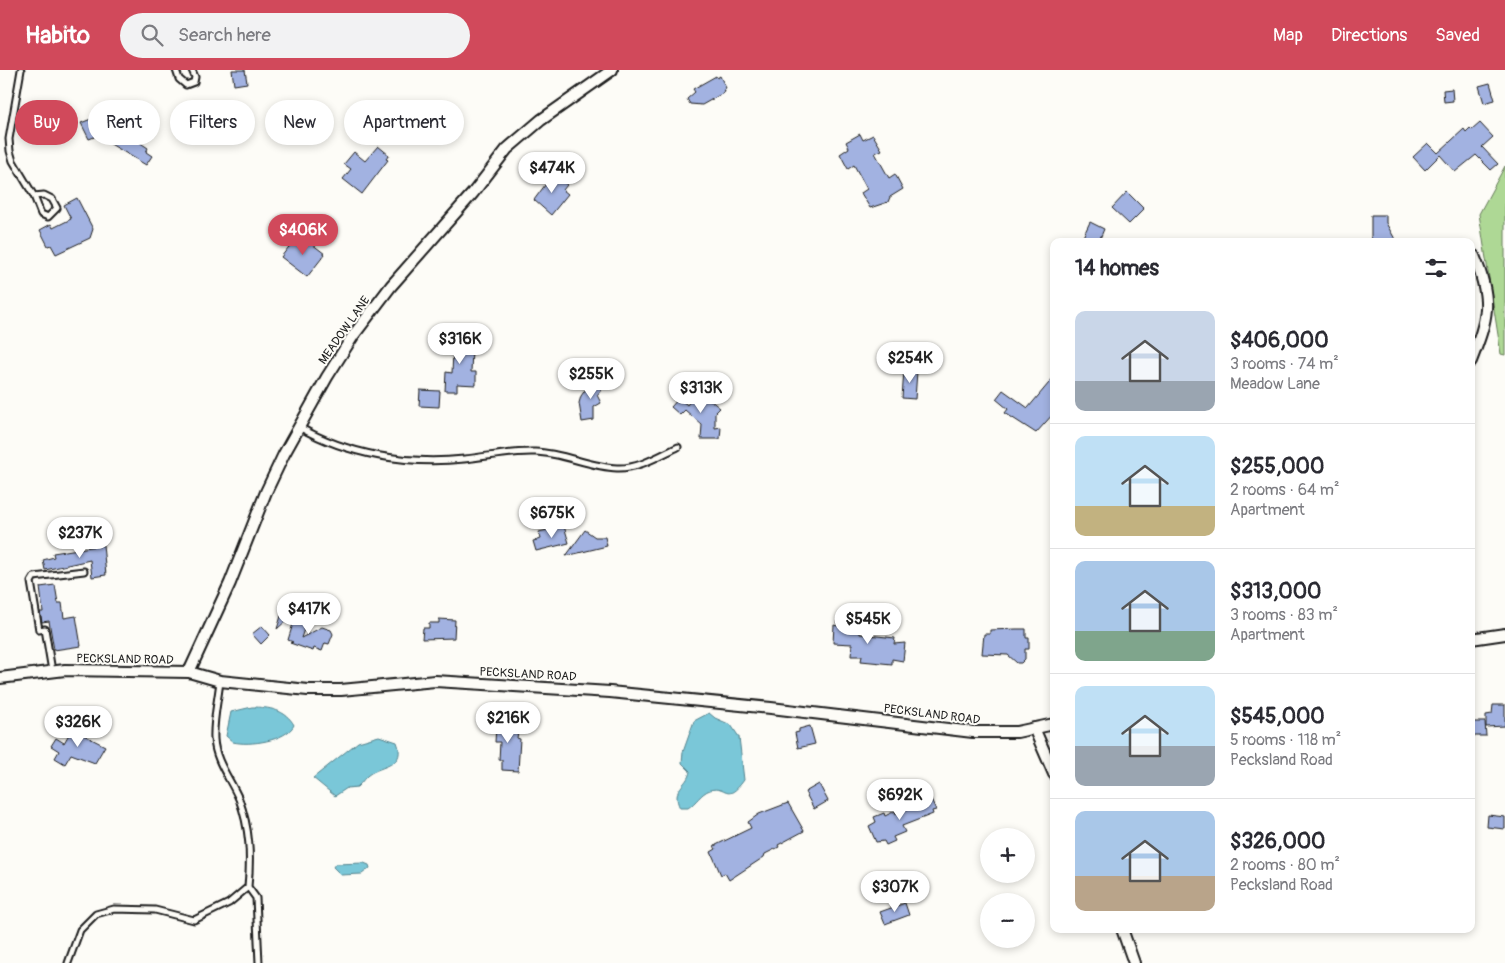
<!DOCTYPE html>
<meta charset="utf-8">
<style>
:root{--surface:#fff;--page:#f2f2f3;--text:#2b2b33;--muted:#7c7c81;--line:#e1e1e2;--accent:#d1495b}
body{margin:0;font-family:Pangolin,sans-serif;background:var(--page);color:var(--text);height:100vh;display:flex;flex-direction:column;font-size:19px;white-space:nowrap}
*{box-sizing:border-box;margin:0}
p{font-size:16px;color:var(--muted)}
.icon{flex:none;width:28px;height:28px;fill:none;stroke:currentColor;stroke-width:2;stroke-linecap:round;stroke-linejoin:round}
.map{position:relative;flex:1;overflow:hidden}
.side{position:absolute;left:1050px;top:168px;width:425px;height:695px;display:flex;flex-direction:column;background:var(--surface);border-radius:10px;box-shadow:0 2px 8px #0003}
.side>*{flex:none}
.top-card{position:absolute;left:15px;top:30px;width:475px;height:45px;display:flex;gap:10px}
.buttons{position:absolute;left:980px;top:758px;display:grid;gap:10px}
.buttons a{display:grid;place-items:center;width:55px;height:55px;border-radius:50%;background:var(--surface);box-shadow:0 2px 8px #0003;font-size:25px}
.price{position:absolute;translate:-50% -42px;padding:0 11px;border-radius:18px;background:#fff;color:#222;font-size:16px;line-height:32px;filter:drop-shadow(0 1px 2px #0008)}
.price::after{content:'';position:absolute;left:50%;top:30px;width:15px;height:11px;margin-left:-8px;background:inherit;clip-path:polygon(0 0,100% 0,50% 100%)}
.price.current{background:var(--accent);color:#fff}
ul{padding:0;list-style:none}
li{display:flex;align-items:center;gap:15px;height:125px;padding:0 25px}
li+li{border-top:1px solid var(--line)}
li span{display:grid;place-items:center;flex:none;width:140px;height:100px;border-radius:10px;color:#555}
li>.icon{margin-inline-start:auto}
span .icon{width:60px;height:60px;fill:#fffc;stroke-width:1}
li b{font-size:21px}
h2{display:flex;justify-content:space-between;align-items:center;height:60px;padding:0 25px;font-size:21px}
.chip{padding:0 18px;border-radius:22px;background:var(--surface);box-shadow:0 2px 8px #0003;font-size:18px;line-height:45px}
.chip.current{background:var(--accent);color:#fff}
header{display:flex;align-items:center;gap:30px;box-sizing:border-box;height:70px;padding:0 25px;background:var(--accent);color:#fff}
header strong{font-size:24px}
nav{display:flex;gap:28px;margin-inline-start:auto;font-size:18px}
.search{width:350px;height:45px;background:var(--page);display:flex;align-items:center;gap:12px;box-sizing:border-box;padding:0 18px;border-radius:28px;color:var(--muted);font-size:19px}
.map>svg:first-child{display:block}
.green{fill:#aed895;stroke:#657a58}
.water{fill:#7ac7d8;stroke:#54838d}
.building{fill:#a2b2e1;stroke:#1c1c1c}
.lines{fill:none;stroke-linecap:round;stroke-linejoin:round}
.lane-casing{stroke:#1c1c1c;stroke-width:9}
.street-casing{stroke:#1c1c1c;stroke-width:14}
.lane{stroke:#fdfcf7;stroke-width:5}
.street{stroke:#fdfcf7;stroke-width:10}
.labels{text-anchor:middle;stroke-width:4;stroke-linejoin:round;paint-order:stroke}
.street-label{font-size:12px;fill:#1c1c1c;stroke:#fdfcf7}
</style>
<header>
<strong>Habito</strong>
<div class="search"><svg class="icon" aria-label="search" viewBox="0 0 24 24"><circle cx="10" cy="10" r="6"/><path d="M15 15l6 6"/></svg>Search here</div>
<nav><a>Map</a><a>Directions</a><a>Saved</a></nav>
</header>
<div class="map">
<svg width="1505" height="893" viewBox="0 0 1505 893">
<rect width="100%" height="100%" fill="#fdfcf7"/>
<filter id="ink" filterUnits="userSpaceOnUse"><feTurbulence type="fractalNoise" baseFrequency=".02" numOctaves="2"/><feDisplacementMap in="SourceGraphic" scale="10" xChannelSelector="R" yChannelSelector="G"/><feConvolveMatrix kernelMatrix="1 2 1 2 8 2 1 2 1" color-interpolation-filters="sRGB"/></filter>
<g filter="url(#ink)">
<path class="green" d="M1505,96V285L1501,284L1479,144Z"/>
<path class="water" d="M252,637C269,637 286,640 294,655C286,671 249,676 233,672L226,666L231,642Z
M709,643L715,648L731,655L739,667L744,710C726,735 727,715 710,720C701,723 696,733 688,738H680C670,718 688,716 690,701L682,693L683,682L694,651Z
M379,666L397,672C406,695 385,695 371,703C365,706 362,713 357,717L347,718L335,726L313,708L358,672Z
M364,793L369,795L370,798L362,804L341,805L333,797L335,794Z"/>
<path class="building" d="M232,0H245L247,13L234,15Z
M716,6L717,8L720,6L726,18L724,19L725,22L702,35L690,34L687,29L695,22L693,19Z
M1490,13L1495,30L1484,33L1479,16Z
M1452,19L1453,31L1444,32L1443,20Z
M96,47L98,53L114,64L118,58L148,78L146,82L152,86L146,95L97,66L89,69L81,53Z
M1480,53L1493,67L1482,77L1498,94L1491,100L1476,85L1455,102L1440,85L1425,100L1413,87L1428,73L1438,83L1464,59L1466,62L1470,58L1472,60Z
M860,64L863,70L873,65L882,80L875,83L889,108L895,104L903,119L890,127L888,132L870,138L861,123L867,119L854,95L848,99L840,84L849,78L846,72Z
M378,76L389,85L386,89L388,90L362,124L343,109L351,99L344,94L354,82L365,91Z
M554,103L567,115L563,120L568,124L551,145L534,130Z
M1127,122L1144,139L1129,154L1112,138Z
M77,128L93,159L90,168L56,184L51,175L48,176L40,160L51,154L53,158L71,149L64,135Z
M1371,145H1386V153L1396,171H1373L1371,167Z
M1090,152L1104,159L1099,171H1081Z
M299,164L325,184L307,207L281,187Z
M446,269L469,270V280H472L471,302H476V315L457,314V321H445L446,302L452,303L453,282H446Z
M904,300L917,301L915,329L902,328Z
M595,306L606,314L597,325L601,333L594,337V350L582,352L579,333L581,326Z
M1054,307V343L1036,363L1005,343L1008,339L996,329L1003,320L1028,338Z
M420,320L440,321L439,337L419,336Z
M699,321L720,338L715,343V358L721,357L720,369H701L702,355L685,340L680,345L671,337L679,328L687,335Z
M564,456L569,473L536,481L533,471L541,469L539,462Z
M585,460L595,467H605L607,476L566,486Z
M103,475L106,505L92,507L90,490L45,500L43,490L54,487L53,483Z
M55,515L58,533H62L64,548L76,546L81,576L54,580L49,551L42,552L40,542H43L40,517Z
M285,533L300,538L277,559Z
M296,544L308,548L301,568L322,557L331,560L333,564L329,574L325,573L322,581L314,578L313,581L290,573L293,572L288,570Z
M439,549L455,550L454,568L422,569L423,558H429V553H439Z
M838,550L852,551L851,559L860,560V564L895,568L894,574L905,573L903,591L892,589V594L861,591L862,586H851L852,574L833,573L834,555L837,556Z
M262,556L270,565L261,574L252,564Z
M1016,559H1026V568H1029V579H1025V589L1021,593H1017L1008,585L982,584L984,564H990V560Z
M1493,635H1505V656L1486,657V645L1492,644Z
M500,648L515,649L514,662H518L517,668L520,669L518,701L502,700V690H499L500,672H495L496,656H500Z
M1472,652H1485L1486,666H1473Z
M810,656L815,674L798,678L795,663L799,662V659Z
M72,659L105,676L95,693L71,684L65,694L55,688L59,681L51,676L56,668L64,673Z
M819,714L828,731L814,739L805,722Z
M923,727L925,731L931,729L936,740L932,741L933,744L902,756L905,762L893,767L895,771L886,775L884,771L876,772L869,756L876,752L874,747L884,743L885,746L895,741L896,744L914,736L912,732Z
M788,733L804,761L778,775L779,777L765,784L764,787L729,810L725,803L721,805L711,782L716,779L714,776L751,758L748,752L759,744Z
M1488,745L1505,747V759L1487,757Z
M905,833L909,845L885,854L880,842Z"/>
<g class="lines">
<g class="lane-casing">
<path id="lane" d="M21,0L9,69L10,81L13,91L34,126L41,144L48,147L57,138L52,129L44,125L34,126
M176,0L179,9L186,15L194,12L195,7L192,0
M299,357C348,385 408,395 464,389C487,387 512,381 535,382C564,383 589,397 617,398C638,399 659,386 678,377
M52,601L45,559L39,560L31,512L34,507L84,501
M248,817L256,828L259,893
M68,893L80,860L96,844L114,839L155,840L194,850L229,833L248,817C251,786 250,759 239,729C231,710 215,691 214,669C213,650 218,630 220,611"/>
</g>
<g class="street-casing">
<path id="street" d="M1471,291C1488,247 1493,231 1474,186
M1471,569L1505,564
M189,602L230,513L266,422L284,384L327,307L353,266L391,216L473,123L507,79L541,50L612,0
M0,608L65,600L189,602L220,611L308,620H341L435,611L610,622L771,638L973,662H1017L1054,654
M1034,658L1054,704
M1122,859L1134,893"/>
</g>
<use href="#lane" class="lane"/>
<use href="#street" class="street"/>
</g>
</g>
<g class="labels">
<g class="street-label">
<text transform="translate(344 260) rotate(-55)" y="4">MEADOW LANE</text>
<text transform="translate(125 589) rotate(1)" y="4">PECKSLAND ROAD</text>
<text transform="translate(528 604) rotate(3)" y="4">PECKSLAND ROAD</text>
<text transform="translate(932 644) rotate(7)" y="4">PECKSLAND ROAD</text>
</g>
</g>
</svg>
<div class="buttons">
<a>+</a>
<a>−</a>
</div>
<b class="price" style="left:552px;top:124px">$474K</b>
<b class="price current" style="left:303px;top:186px">$406K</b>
<b class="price" style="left:460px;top:295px">$316K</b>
<b class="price" style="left:910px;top:314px">$254K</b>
<b class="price" style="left:591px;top:330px">$255K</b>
<b class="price" style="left:701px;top:344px">$313K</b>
<b class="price" style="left:552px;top:469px">$675K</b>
<b class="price" style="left:80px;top:489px">$237K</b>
<b class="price" style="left:309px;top:565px">$417K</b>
<b class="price" style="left:868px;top:575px">$545K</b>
<b class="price" style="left:508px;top:674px">$216K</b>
<b class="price" style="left:78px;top:678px">$326K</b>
<b class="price" style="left:900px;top:751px">$692K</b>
<b class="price" style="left:895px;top:843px">$307K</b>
<div class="top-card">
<a class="chip current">Buy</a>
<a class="chip">Rent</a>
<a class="chip">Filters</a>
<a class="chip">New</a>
<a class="chip">Apartment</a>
</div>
<section class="side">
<h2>14 homes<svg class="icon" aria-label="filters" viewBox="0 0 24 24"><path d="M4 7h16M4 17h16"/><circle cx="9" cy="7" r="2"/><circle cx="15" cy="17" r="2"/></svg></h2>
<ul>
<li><span style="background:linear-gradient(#c9d6e8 70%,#9aa5b1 0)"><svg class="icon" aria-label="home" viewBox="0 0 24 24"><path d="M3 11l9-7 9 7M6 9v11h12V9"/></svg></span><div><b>$406,000</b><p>3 rooms · 74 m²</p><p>Meadow Lane</p></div></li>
<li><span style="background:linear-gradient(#bfe0f5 70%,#c2b280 0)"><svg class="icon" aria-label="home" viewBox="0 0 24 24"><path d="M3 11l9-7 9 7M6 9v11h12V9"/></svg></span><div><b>$255,000</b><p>2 rooms · 64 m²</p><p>Apartment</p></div></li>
<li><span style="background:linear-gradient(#a9c7e8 70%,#7fa58c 0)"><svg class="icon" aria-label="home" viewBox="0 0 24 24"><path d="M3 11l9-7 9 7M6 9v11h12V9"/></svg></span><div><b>$313,000</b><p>3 rooms · 83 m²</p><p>Apartment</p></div></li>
<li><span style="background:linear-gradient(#bfe0f5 60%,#9aa5b1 0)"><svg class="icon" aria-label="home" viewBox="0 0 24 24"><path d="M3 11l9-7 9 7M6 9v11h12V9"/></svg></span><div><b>$545,000</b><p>5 rooms · 118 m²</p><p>Pecksland Road</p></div></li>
<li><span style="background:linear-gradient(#a9c7e8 65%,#b9a48a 0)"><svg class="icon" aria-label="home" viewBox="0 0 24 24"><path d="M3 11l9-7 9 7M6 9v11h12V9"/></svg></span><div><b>$326,000</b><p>2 rooms · 80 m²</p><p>Pecksland Road</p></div></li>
</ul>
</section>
</div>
